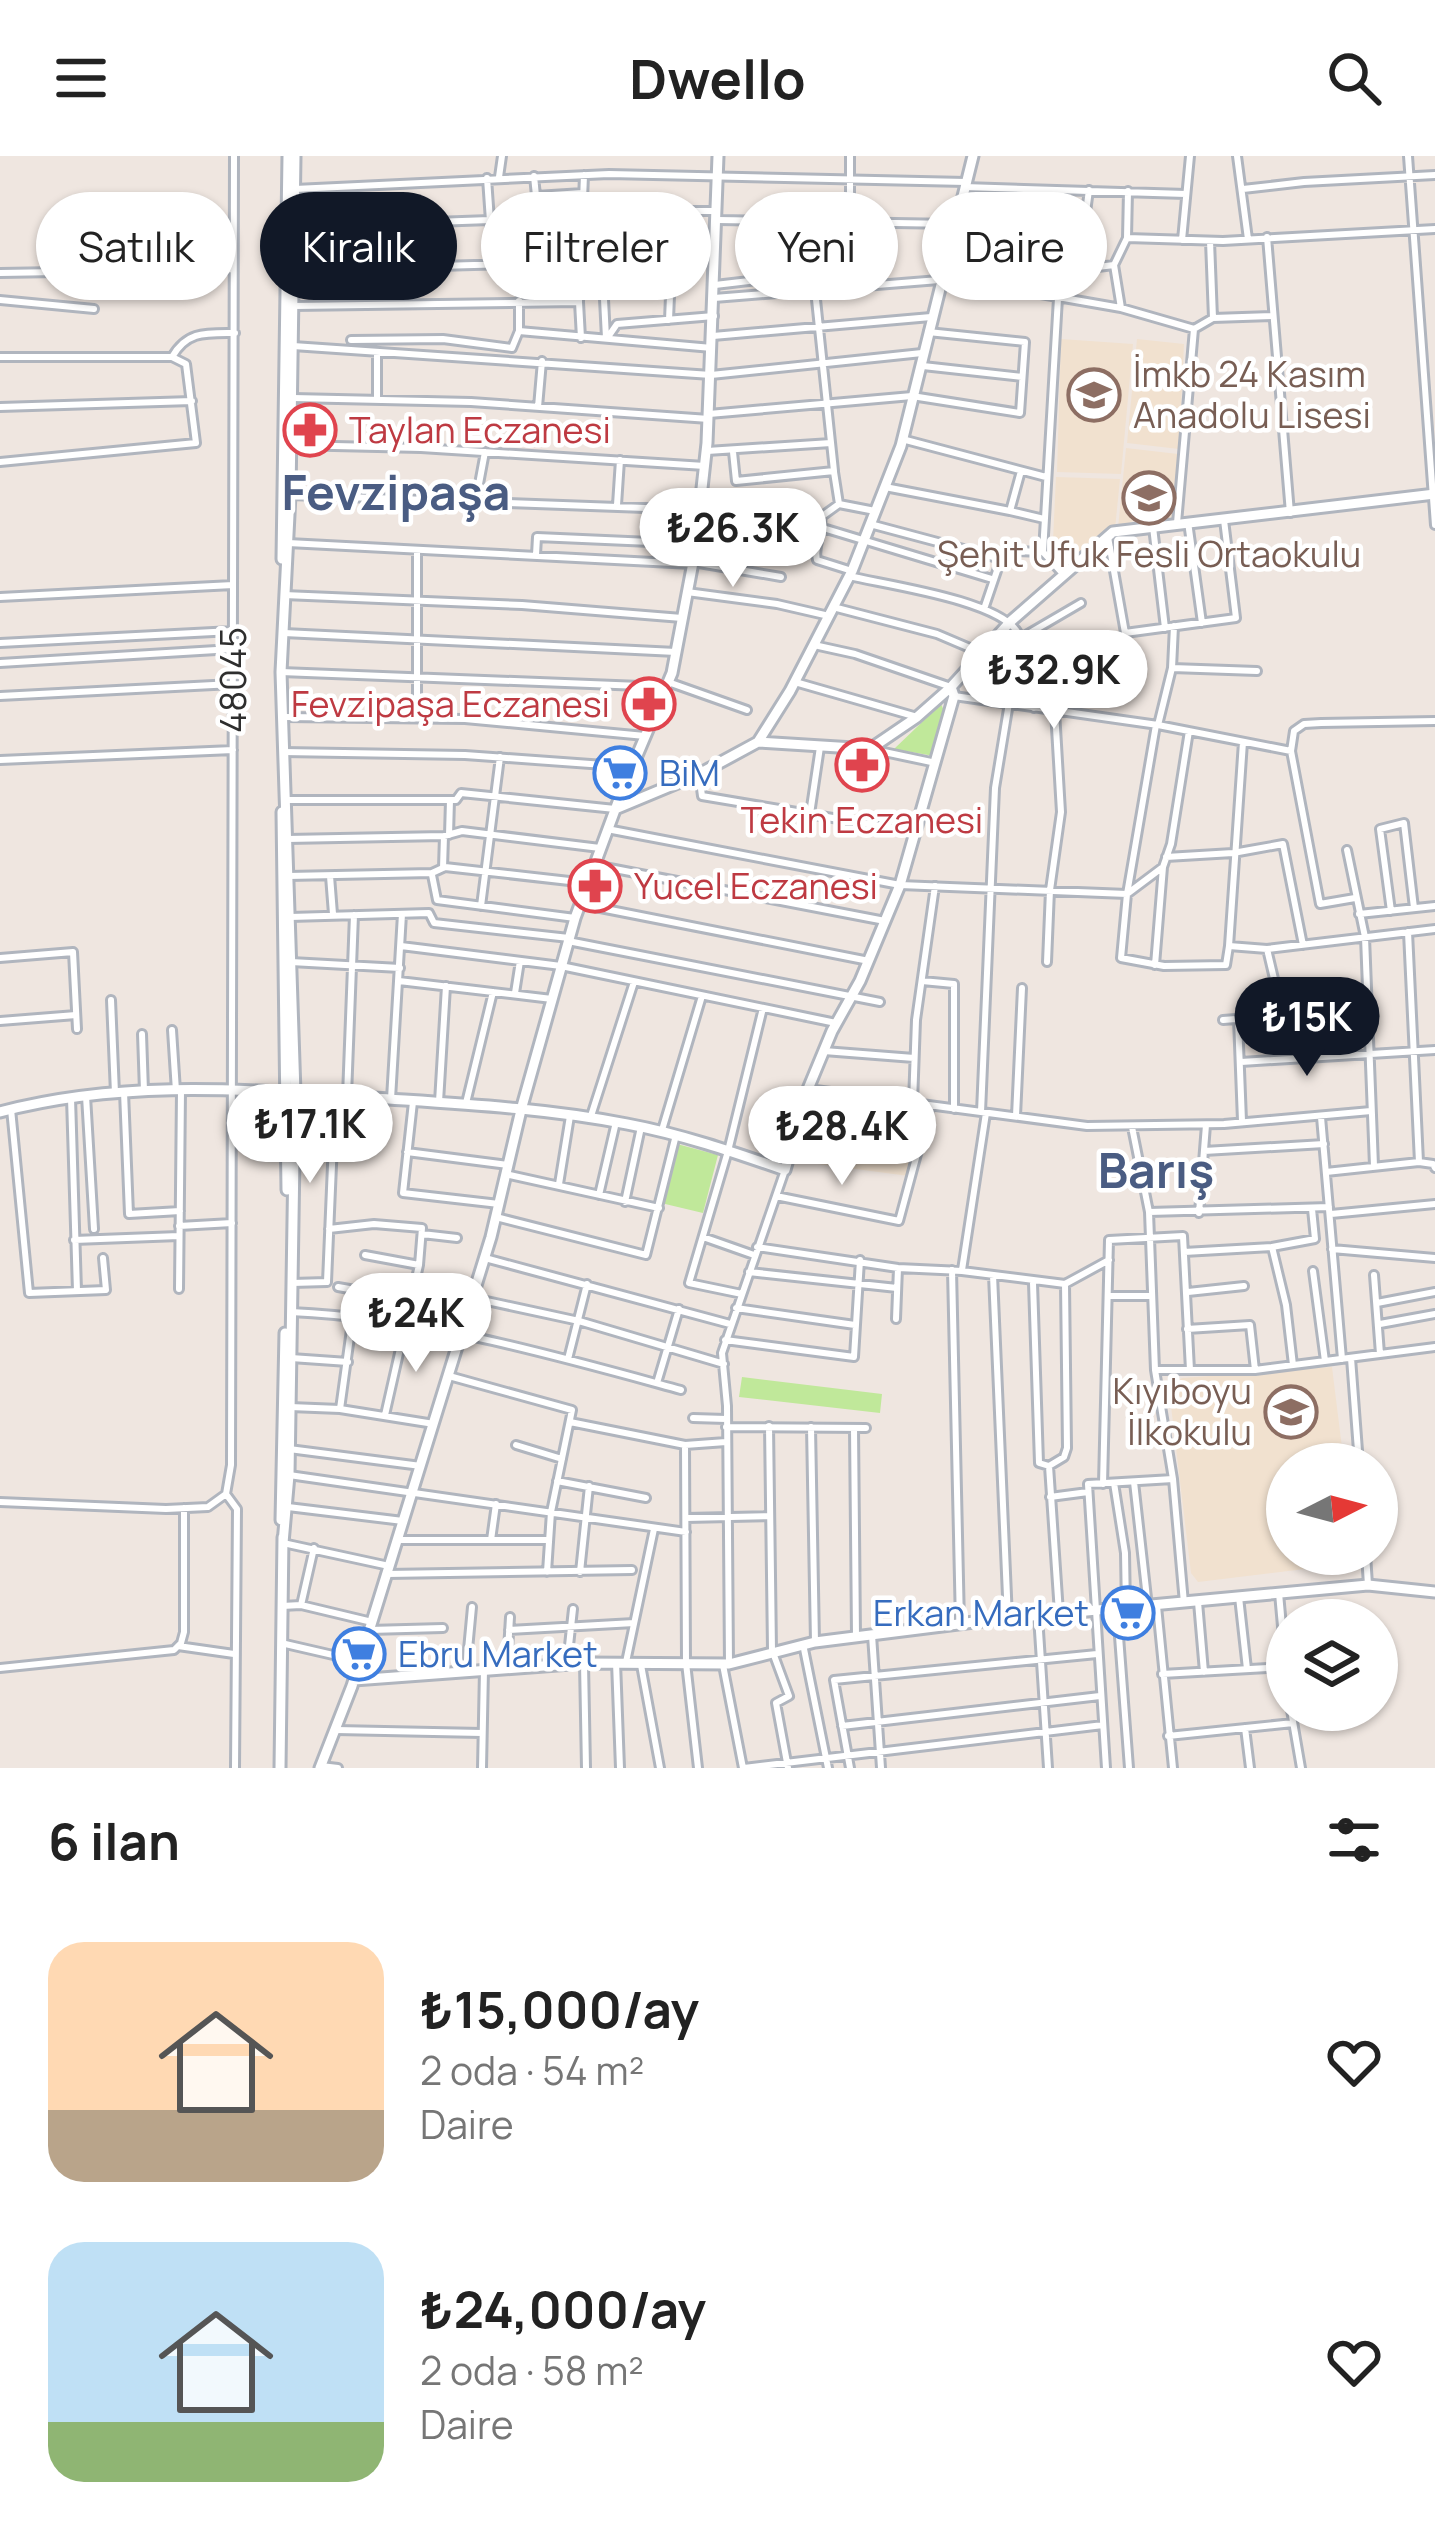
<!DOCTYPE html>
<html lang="tr">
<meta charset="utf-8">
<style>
:root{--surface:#fff;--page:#f2f2f2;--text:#222;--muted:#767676;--accent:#111827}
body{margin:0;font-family:Manrope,sans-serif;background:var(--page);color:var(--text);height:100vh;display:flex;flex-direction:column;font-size:45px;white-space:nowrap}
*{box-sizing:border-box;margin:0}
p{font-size:39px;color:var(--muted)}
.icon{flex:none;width:66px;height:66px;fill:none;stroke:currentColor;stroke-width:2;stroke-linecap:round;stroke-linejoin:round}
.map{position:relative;height:1612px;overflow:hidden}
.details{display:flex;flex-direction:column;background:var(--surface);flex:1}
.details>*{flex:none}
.guide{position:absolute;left:36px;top:36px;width:1365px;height:108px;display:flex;gap:24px}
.needle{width:78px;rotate:84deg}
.controls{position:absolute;left:1266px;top:1287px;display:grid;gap:24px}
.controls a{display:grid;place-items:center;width:132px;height:132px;border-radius:50%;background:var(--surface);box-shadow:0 3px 9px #0004;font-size:60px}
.price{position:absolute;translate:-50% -102px;padding:0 27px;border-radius:42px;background:#fff;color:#222;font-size:39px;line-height:78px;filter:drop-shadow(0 3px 6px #0008)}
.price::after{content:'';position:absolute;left:50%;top:72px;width:36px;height:27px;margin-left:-18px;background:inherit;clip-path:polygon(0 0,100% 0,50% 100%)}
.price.current{background:var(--accent);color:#fff}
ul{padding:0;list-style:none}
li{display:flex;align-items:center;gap:36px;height:300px;padding:0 48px}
li span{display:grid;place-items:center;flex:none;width:336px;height:240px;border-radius:36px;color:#555}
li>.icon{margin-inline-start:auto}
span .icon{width:144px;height:144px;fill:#fffc;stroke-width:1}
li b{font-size:51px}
h2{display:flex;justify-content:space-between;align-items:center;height:144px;padding:0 48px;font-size:51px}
.chip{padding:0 42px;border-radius:54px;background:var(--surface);box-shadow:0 3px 9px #0004;font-size:42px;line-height:108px}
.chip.current{background:var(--accent);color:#fff}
header{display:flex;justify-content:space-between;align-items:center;height:156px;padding:0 48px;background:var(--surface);font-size:54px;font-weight:700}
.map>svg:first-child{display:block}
.education{fill:#f1e1cf}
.green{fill:#c0e89a}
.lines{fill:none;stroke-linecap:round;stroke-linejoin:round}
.street-casing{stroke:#b0b5be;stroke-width:12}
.secondary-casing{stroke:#b0b5be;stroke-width:15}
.street{stroke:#fff;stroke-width:6}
.secondary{stroke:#fff;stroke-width:9}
.labels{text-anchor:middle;stroke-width:9;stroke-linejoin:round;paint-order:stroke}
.education-label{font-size:36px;fill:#785e54;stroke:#fff;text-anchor:start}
.health-label{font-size:36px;fill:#be3a42;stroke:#fff;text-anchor:start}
.street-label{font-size:36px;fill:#2e2e2e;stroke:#fff}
.shop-label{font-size:36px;fill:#366cbe;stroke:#fff;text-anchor:start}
.district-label{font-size:48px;font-weight:bold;fill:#4a5c82;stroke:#fff}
</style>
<header><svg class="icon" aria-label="menu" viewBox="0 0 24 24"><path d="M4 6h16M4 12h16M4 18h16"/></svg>Dwello<svg class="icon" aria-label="search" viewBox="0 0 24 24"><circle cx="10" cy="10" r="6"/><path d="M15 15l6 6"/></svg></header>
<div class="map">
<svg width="1435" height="1612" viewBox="0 0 1435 1612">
<rect width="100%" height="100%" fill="#efe6e0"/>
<path class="education" d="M1061,183L1133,188L1121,318L1057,316Z
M1137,183L1184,188L1179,293L1127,287Z
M1126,292L1178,298L1175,361L1133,365L1118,372Z
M1056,321L1120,323L1115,373L1075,404L1053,385Z
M827,946L925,965L909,1020L802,1006L820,950Z
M1332,1211L1344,1308H1287V1398H1343L1341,1401L1329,1410L1198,1426L1191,1417L1170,1242L1172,1230L1182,1222Z"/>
<path class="green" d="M941,548L945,557L934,600L894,593Z
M677,988L718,999L703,1057L661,1047Z
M742,1221L882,1238L880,1257L739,1241Z"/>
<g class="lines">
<g class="street-casing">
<path id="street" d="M1237,0L1248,83
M1408,0L1435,369
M534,20L536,40L583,37
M499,21L502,0
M487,22L493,108
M964,31L1186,38
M295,33L609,18L966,26
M1243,33L1304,26L1435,19
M1034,63L1038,118
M718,64L954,68
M294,71L490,64L517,65L522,76L539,79L582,75
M957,72L980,70
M539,79L540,145
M1267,81L1290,357
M1127,82L1128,35
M1182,84L1190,0
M622,91L615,82L614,55H716
M581,92L715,94
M1114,109L1121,152L1194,173
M1074,113L1072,61L1086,56L1089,34
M294,114L580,106
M0,117L233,113
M1021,120L1035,137L1121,152
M715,129L850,113V0
M941,130L1114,109L1127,82L1223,85L1435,73
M714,142L939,124
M1058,142L1043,396L1064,419
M0,144L94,153
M294,150L579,146
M1213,162L1272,160
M669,164L671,115
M519,175L712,192
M713,180L931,161
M608,181L617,168L714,160
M581,182L579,146L584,19
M606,182L604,143L610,128L670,126
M351,184L443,183L512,192L519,175V145
M293,190L711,219L922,197
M377,196V244
M0,201H172C187,175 205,177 235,177
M923,210L1022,221
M293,242L471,246L709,263
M0,251L192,245
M538,251L542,205
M709,258L912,240L1020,257L1025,186L928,176
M902,283L1046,321
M291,289L421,292L705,310
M707,295L831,287
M733,296L736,325L834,315L815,134
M0,306L196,287L186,208L172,201
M834,316L839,348L875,355
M885,331L1010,355L1021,315
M290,339L700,354
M476,344L485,296
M839,348L821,361C824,377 813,388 817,404L852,415
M617,349L620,304
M700,349L767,359
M1010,355L1044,363
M1188,366L1202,467
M1177,367L1194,173L1213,162L1210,85
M870,368L1001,403
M1153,371L1165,472
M823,372L992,423
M697,379L743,384
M1108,381L1125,477L1236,462L1224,364
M288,387L692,408
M417,395V562
M536,399L537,381L696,388
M693,406L781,421
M849,420C887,429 999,444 1018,477C1029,497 1030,529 1034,552
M687,436L777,448L829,460
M284,439L522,449L682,462
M0,441L233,429
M833,451L937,478L984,498L985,543
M984,453L1001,403L1014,395L1043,396
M284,477L676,496
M1021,482L1081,447
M0,487L233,475
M814,489L855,498L951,531
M0,507L233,493
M1172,512L1257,515
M281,516L666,531
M668,526L747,554
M795,526L917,561
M0,540L233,528
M954,540L1158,569L1291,595
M284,561L465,563L645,580
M1156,569L1127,738L1121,802L1164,810L1226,809L1229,790
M1158,569L1172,512L1174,470
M1243,586L1229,790L1267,793L1435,773
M870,593L936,607
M283,596L465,599L632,611
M0,604L233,594
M699,618L702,640L916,676
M287,644H456L461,637L615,653
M810,658L820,591
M607,673L900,729L1127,738L1163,711L1171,688L1189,575
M449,679L450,644
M287,683L444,680L462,675L600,692
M1347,694L1365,781L1374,1010
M1166,701L1233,697L1283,688L1303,789
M594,709L885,765
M443,712L444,680
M432,719L437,744L575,762
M288,720L432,717L445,711L587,727
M330,720L333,758
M1355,742L1320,748L1291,595L1294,575L1304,568L1321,567L1435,565
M580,748L869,805
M481,750L500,601
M1391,755L1380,673L1404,667L1414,752
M1359,758L1435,750
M290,761L429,757L434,767L569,782
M1408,776L1419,1006
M568,785L880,846
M401,790L561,810L836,867
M1267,793L1279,844
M0,802L73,796L77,873
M291,806L400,812
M1047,806L1050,734L1061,656L1055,555
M1155,809L1163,711
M399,825L552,843
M922,825L954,828V953
M515,837L520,805
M111,844L115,937
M1238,863L1242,965
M1223,864L1368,853
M0,865L76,859
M172,874L176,935
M142,878L144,935
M824,895L914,902
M1241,906L1435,894
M808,933L1087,970L1224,968L1371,955
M124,936L129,1058L180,1055
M86,940L94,1073
M347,940L354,759
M71,942L77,1135
M391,943L402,758
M413,946L403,1037L499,1048
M439,946L446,830
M466,947L493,836
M913,947L916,864L935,730
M11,953L29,1137L106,1134L103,1102
M981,956L995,632L1009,547
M1016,960L1022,832
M1321,961L1342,1203
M590,963L634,826
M1132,971L1149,1056L1155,1214L1173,1323L1184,1447
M662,974L702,840
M1204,995L1324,988
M407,996L508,1009
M1326,1016L1419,1006L1433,1008L1435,1012
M505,1018L659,1052
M559,1028L570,960
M599,1039L616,966
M776,1040L899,1065L930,950
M625,1046L641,971
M1149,1056L1329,1051
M1199,1057L1206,969
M1331,1058L1435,1048
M496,1061L646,1099L676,979
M179,1070L232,1067
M329,1073L374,1068L422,1072L419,1109L385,1259
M422,1078L457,1082
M703,1081L754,1099
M74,1084L179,1080
M757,1091L898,1112L962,1115L1065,1128L1109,1104
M1272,1091L1286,1149L1293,1209
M1332,1093L1435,1102
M1184,1096L1272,1091L1315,1083L1312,1053
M365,1099L419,1109
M485,1102L730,1168
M952,1114L960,1468
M962,1114L986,957
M1313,1115L1325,1205
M749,1116L897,1132
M993,1119L1008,1463
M1374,1119L1380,1198
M292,1127L327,1126L335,939
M1033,1127L1039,1307L1049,1310
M338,1131L469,1154
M179,1133L181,935
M1188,1136L1244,1130
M742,1138L689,1127L728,995L763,852
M1110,1140H1149
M473,1142L579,1165L724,1208
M1377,1147L1435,1136
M736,1152L855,1169
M291,1156C425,1162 553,1199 681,1234
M896,1163L898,1112
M1380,1168L1435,1158
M1187,1173L1250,1169L1255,1214
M725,1184L854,1201L860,1104
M291,1202L348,1206
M1351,1202L1359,1308
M568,1203L587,1128
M1155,1214H1255L1435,1191
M449,1220L572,1254L551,1356L547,1416
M657,1227L679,1153
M290,1251L340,1253L434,1268
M340,1253L353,1159
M693,1262L726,1263
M570,1266L685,1289L726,1286
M769,1270L772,1494L789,1540L776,1547L788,1612
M726,1271L866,1272
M811,1271L815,1486
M854,1272L856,1480
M516,1289L562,1303
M685,1289L686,1507L698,1612
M289,1293L421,1310
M289,1319L686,1376
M557,1325L646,1342
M1134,1326L1148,1451
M1114,1327L1125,1397L1126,1453
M1103,1328L1109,1084L1183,1080L1190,1214
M226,1338L237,1353L235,1612
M1050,1341L1088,1336
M0,1346L166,1353L208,1351L226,1338L231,1309L234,0
M288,1351L403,1365
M686,1362L770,1360
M397,1384H549
M491,1384L496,1348
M283,1387L389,1410
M1366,1398L1368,1429
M580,1416L589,1330
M387,1418L632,1414
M1279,1437L1287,1526
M1239,1441L1247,1513
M1198,1446L1204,1516
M301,1449L314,1392
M282,1450L301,1449L372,1466
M1157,1450L1173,1612
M1117,1454L1129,1612
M1059,1457L1049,1310L1064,1301L1067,1292L1065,1128
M1038,1460L1048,1612
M369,1474L443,1472
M509,1474L634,1467
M872,1479L881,1612
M281,1487L359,1505
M803,1488L828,1612
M178,1490L234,1498
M616,1506L620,1612
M626,1506L654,1373
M584,1507L586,1612
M567,1508L573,1453
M729,1508L727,1250L722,1197L785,1014
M641,1509L660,1612
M723,1509L743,1612
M507,1511L510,1461
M0,1512L174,1494L181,1487L184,1476V1352
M466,1515L472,1451
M1162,1518L1285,1511
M1291,1554L1301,1612
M842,1570L1100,1540
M1245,1572L1250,1612
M336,1574L482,1577
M1168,1580L1293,1567
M321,1610L338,1612
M482,1612L484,1514
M744,1612L1103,1569
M850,1612L834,1524L1097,1498
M1106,1612L1088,1328L1173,1323"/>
</g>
<g class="secondary-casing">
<path id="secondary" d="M282,403L288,0
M759,586L870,593L917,561L951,531L1010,466L1113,376L1435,338
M615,653L699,618L758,586L790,535L852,415L901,290L973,0
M282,656L287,1034
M0,956C112,926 231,932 345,940C439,947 534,950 627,968C681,978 733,996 785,1014L808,933L832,875L860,825L900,729L954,540L951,531
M281,1364L285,1177
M283,1387L289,1319L295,937L281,516L290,339L295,0
M354,1524L584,1507L729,1508L815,1486L990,1464L1368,1429L1435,1436
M280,1612L283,1381
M320,1612L352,1530L491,1081L521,954L575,762L622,635L672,517L695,396L707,287L718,0"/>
</g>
<use href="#street" class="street"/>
<use href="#secondary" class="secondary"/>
</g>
<defs>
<g id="school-ring" transform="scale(2.7)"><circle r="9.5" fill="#fff" stroke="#8d6e63" stroke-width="1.5"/><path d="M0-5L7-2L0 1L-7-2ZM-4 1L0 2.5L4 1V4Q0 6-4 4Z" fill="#8d6e63"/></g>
<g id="pharmacy-ring" transform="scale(2.7)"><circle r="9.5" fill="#fff" stroke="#e0444e" stroke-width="1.5"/><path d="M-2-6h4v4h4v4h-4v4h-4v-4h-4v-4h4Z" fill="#e0444e"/></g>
<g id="supermarket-ring" transform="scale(2.7)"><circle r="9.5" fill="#fff" stroke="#3f7fe0" stroke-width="1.5"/><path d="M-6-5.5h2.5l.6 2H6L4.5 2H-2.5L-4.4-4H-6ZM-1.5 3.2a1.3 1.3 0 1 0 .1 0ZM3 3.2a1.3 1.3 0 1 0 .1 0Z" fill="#3f7fe0"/></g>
</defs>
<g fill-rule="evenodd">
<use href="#school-ring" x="1094" y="239"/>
<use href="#pharmacy-ring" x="310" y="274"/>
<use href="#school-ring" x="1149" y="342"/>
<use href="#pharmacy-ring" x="649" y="548"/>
<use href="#pharmacy-ring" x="862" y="609"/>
<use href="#supermarket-ring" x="620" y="617"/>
<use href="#pharmacy-ring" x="595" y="730"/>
<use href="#school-ring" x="1291" y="1256"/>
<use href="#supermarket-ring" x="1128" y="1457"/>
<use href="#supermarket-ring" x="359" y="1498"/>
</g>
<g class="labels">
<g class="education-label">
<text x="1133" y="231">İmkb 24 Kasım<tspan x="1133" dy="41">Anadolu Lisesi</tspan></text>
<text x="1149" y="411" text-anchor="middle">Şehit Ufuk Fesli Ortaokulu</text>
<text x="1252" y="1248" text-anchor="end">Kıyıboyu<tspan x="1252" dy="41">İlkokulu</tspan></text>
</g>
<g class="health-label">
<text x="349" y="287">Taylan Eczanesi</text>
<text x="610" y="561" text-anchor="end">Fevzipaşa Eczanesi</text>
<text x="862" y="677" text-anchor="middle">Tekin Eczanesi</text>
<text x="634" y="743">Yucel Eczanesi</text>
</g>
<g class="street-label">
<text transform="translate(233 524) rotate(-90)" y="13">48045</text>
</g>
<g class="shop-label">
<text x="659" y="630">BiM</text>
<text x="1089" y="1470" text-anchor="end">Erkan Market</text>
<text x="398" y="1511">Ebru Market</text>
</g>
<g class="district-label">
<text x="396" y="354">Fevzipaşa</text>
<text x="1156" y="1032">Barış</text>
</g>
</g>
</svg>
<div class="controls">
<a><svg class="needle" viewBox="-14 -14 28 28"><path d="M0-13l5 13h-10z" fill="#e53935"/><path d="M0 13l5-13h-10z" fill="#767676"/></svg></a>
<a><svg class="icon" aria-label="layers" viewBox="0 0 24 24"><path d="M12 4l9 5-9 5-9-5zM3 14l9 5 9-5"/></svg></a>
</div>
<b class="price" style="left:733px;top:434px">₺26.3K</b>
<b class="price" style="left:1054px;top:576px">₺32.9K</b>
<b class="price current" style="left:1307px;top:923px">₺15K</b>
<b class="price" style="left:310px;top:1030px">₺17.1K</b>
<b class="price" style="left:842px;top:1032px">₺28.4K</b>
<b class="price" style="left:416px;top:1219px">₺24K</b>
<div class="guide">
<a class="chip">Satılık</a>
<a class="chip current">Kiralık</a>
<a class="chip">Filtreler</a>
<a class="chip">Yeni</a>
<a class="chip">Daire</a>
</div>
</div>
<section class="details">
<h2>6 ilan<svg class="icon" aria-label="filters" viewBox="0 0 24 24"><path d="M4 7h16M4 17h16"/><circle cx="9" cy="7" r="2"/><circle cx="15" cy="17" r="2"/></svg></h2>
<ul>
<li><span style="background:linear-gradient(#ffd9b3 70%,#b9a48a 0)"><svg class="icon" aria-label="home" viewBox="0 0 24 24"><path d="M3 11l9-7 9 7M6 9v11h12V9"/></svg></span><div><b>₺15,000/ay</b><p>2 oda · 54 m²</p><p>Daire</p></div><svg class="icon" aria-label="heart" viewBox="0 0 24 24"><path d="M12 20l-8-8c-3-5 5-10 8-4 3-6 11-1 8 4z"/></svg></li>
<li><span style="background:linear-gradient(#bfe0f5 75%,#8fb573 0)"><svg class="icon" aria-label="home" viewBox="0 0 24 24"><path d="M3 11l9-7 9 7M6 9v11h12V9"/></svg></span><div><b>₺24,000/ay</b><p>2 oda · 58 m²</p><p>Daire</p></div><svg class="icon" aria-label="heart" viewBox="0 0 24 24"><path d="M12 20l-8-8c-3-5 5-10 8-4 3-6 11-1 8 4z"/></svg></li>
</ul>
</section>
